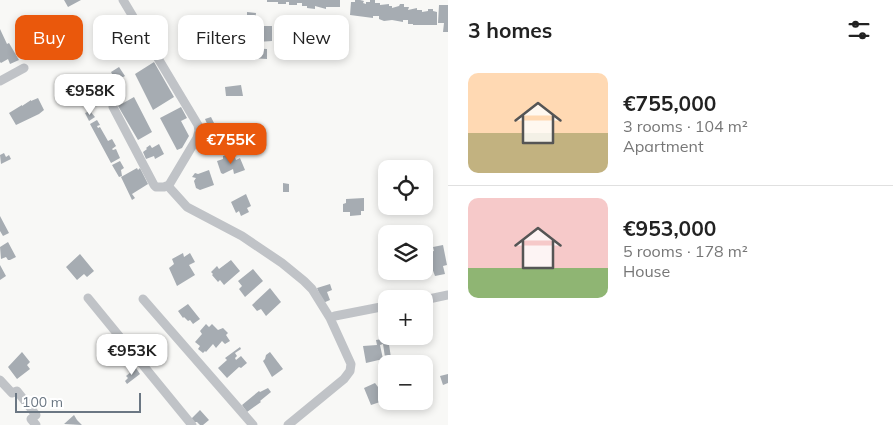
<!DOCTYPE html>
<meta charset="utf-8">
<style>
:root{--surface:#fff;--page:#f2f2f2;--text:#222;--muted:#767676;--line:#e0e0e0;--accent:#ea580c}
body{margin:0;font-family:Mulish,sans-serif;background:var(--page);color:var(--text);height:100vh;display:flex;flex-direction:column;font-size:19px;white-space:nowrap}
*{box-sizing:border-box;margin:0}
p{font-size:16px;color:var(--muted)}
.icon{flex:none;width:28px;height:28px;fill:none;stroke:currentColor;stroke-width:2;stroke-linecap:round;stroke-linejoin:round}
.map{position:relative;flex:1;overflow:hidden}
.panel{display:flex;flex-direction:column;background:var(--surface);width:445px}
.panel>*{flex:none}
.guide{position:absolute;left:15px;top:15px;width:358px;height:45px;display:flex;gap:10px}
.buttons{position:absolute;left:378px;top:160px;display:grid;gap:10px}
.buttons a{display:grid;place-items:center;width:55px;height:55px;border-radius:10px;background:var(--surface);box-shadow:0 2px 8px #0003;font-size:25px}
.scale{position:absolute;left:15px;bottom:12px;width:126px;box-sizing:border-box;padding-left:5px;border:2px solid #6b7783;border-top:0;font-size:14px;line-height:18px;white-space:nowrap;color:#6b7783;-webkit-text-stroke:4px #fff;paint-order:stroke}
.price{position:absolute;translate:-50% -42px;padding:0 11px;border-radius:10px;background:#fff;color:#222;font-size:16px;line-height:32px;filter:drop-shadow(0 1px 2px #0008)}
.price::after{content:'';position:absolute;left:50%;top:30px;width:15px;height:11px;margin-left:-8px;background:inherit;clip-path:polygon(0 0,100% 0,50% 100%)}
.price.active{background:var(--accent);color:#fff}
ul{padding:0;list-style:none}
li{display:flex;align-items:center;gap:15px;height:125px;padding:0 20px}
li+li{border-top:1px solid var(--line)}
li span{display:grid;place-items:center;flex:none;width:140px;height:100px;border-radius:10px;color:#555}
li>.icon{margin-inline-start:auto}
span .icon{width:60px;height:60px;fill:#fffc;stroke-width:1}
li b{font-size:21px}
h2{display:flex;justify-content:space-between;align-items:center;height:60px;padding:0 20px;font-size:21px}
.tag{padding:0 18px;border-radius:10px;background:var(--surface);box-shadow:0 2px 8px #0003;font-size:18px;line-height:45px}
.tag.active{background:var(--accent);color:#fff}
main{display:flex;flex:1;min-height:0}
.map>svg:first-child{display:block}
.building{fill:#a6acb2}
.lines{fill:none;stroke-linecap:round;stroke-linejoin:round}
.street{stroke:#c0c3c7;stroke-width:9}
</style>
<main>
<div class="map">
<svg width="448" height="425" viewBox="0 0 448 425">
<rect width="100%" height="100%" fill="#f8f8f6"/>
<path class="building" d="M64,0H81L68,7Z
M267,0H340V7H326V9L315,6V9L307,8V6H302V3H297V5H289V2H286V4H278V2H267Z
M355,0H360L364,1L363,3L366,4V2H370V0H375V3H380V5L389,4V6H392V8L399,6L400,4H404V7H409L408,10L417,8V10H422V12L428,11V9H433V11L437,12V25H413V24H408V20H403V22L392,20L384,21L379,19V16H373V18L350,15L351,2H355Z
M439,5H448V32H443L444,23H438Z
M247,12L256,13L255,22H250L249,26H246V22H242L243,15H247Z
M217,15L237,16V26H216Z
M208,19L209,29L208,30L211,42L206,44L198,23Z
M264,26H272V41L257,42V33H264Z
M0,29L7,44L9,43L19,60L10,64L8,59L1,63L0,62Z
M229,30L240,31L241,42L229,41Z
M135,31L141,46L129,51L128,48L126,49L121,37Z
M225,45L247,47L246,59L227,57Z
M249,48L267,49V59L249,58Z
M154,62L174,97L153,110L135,74Z
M119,67L125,76L116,81L111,72Z
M94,83L104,102L89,110L77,88L84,84L86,87Z
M241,85L243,96H226L225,87Z
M134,97L152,132L138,140L118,106Z
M38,98L44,110L39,114L16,125L9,113L22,105V106L31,100V101Z
M181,107L187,118L181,121L189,136L182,148L177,150L160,118Z
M90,111L95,117L89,121L85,113Z
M211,117L214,123L208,126L205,119Z
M97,120L100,125L97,126L98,128L100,127L108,141L112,139L116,146L112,149L113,150L116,149L120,158L111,163L90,124Z
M205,130L210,134L206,139L201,135Z
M159,144L164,154L155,159L154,156L146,159L143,152L147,149L146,148L150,145L152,148Z
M4,153L6,157L9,155L11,159L1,164L0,155Z
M227,155L228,157L234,155L236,160L240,158L245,170L234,174L233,169L223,174L221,173L217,161L223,159V156Z
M120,161L124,168L121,170L122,176L119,177L112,165Z
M137,168L138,170L140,168L148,184L132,194L135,198L132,200L121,177Z
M209,170L214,185L200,190L196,188L194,181L196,178L192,177L195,173L198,174Z
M283,183L289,184V192H283Z
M246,194L251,206L247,208L249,212L241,216L239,211L236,213L231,202Z
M364,198V211H361V215L350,216V212H343V204L346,203V199Z
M0,216L9,233L3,236L0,231Z
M8,242L16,257L10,260H8L6,257L1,259L0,247Z
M443,245L447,265L443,266L445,274L435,276L432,268L433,265L425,266L424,253L434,251L433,247Z
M183,253L184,257L190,253L195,262L189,265L195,275L177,286L169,268L174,264L172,259Z
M80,254L94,271L87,277L84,274L77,280L66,267Z
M231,260L240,271L224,285L220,280L218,282L212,275L213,274L211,272L217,266L219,269Z
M0,265L6,276L0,280Z
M253,269L263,281L245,297L239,289L242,286L238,281Z
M330,284L332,290L327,292L330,300L323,303L317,288Z
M270,288L281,302L266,316L261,309L257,311L252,305Z
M188,304L200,319L193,324L190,320L188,321L184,317L183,318L178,311Z
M430,315L432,327L424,328V316Z
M206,324L209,327L212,324L218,330L223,328L228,333L226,335L230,341L225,344L222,341L216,348L213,344L206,352L205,351L203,353L198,349L200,346L195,342L202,334L200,331Z
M388,338L392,364H386L383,344L380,345L383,359L366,363L363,346L377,345L376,340Z
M240,347L241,349L235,353L237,356L235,358L236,360L241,356L247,363L241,368L239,367L227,378L218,368L227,360L225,358Z
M22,352L30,362L27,365L30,369L17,379L8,367Z
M270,352L283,369L272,377L263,361L265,359L266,355Z
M386,365V372L380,373L379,367Z
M136,368L140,374L127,384L125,381L128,378L126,376Z
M448,374V383L443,385L440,376Z
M375,383L378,387L386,383V400L371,405L364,388Z
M268,388L271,392L260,401L261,402L247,412L242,405L259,391L260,392Z
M200,410L209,420L203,425H200L197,422H194L191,419Z
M74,415L77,420L82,425L64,424Z"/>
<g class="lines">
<path class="street" d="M0,81L24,68
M113,107L154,185L156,187H164L169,185L197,138L199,131L198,125L123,0
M168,186L187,207L242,236L282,263L304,281L312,289L330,318L351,364L350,371L344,379L288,425
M88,298L192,425
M143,299L253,425
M424,300L448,295
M330,318L335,316L386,306
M0,380L12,393L17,391L36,415L31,419L36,425"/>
</g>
</svg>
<div class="buttons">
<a><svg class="icon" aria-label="locate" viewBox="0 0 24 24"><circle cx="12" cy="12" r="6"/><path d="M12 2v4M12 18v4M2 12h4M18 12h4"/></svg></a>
<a><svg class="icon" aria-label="layers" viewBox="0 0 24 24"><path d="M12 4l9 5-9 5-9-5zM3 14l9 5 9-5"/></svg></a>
<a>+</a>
<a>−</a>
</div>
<div class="scale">100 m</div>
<b class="price" style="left:90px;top:116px">€958K</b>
<b class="price active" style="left:231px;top:165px">€755K</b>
<b class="price" style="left:132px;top:376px">€953K</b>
<div class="guide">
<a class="tag active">Buy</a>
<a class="tag">Rent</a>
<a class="tag">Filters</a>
<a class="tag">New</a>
</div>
</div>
<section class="panel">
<h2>3 homes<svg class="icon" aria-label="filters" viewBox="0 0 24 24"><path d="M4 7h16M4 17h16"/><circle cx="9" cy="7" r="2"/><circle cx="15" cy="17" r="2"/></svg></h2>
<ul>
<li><span style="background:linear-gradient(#ffd9b3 60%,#c2b280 0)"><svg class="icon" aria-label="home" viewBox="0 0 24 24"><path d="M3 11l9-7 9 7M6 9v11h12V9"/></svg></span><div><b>€755,000</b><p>3 rooms · 104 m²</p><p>Apartment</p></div></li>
<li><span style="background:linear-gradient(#f6c9c9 70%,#8fb573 0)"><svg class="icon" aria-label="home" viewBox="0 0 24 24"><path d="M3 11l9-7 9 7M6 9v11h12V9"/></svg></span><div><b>€953,000</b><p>5 rooms · 178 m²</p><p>House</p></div></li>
</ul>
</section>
</main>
